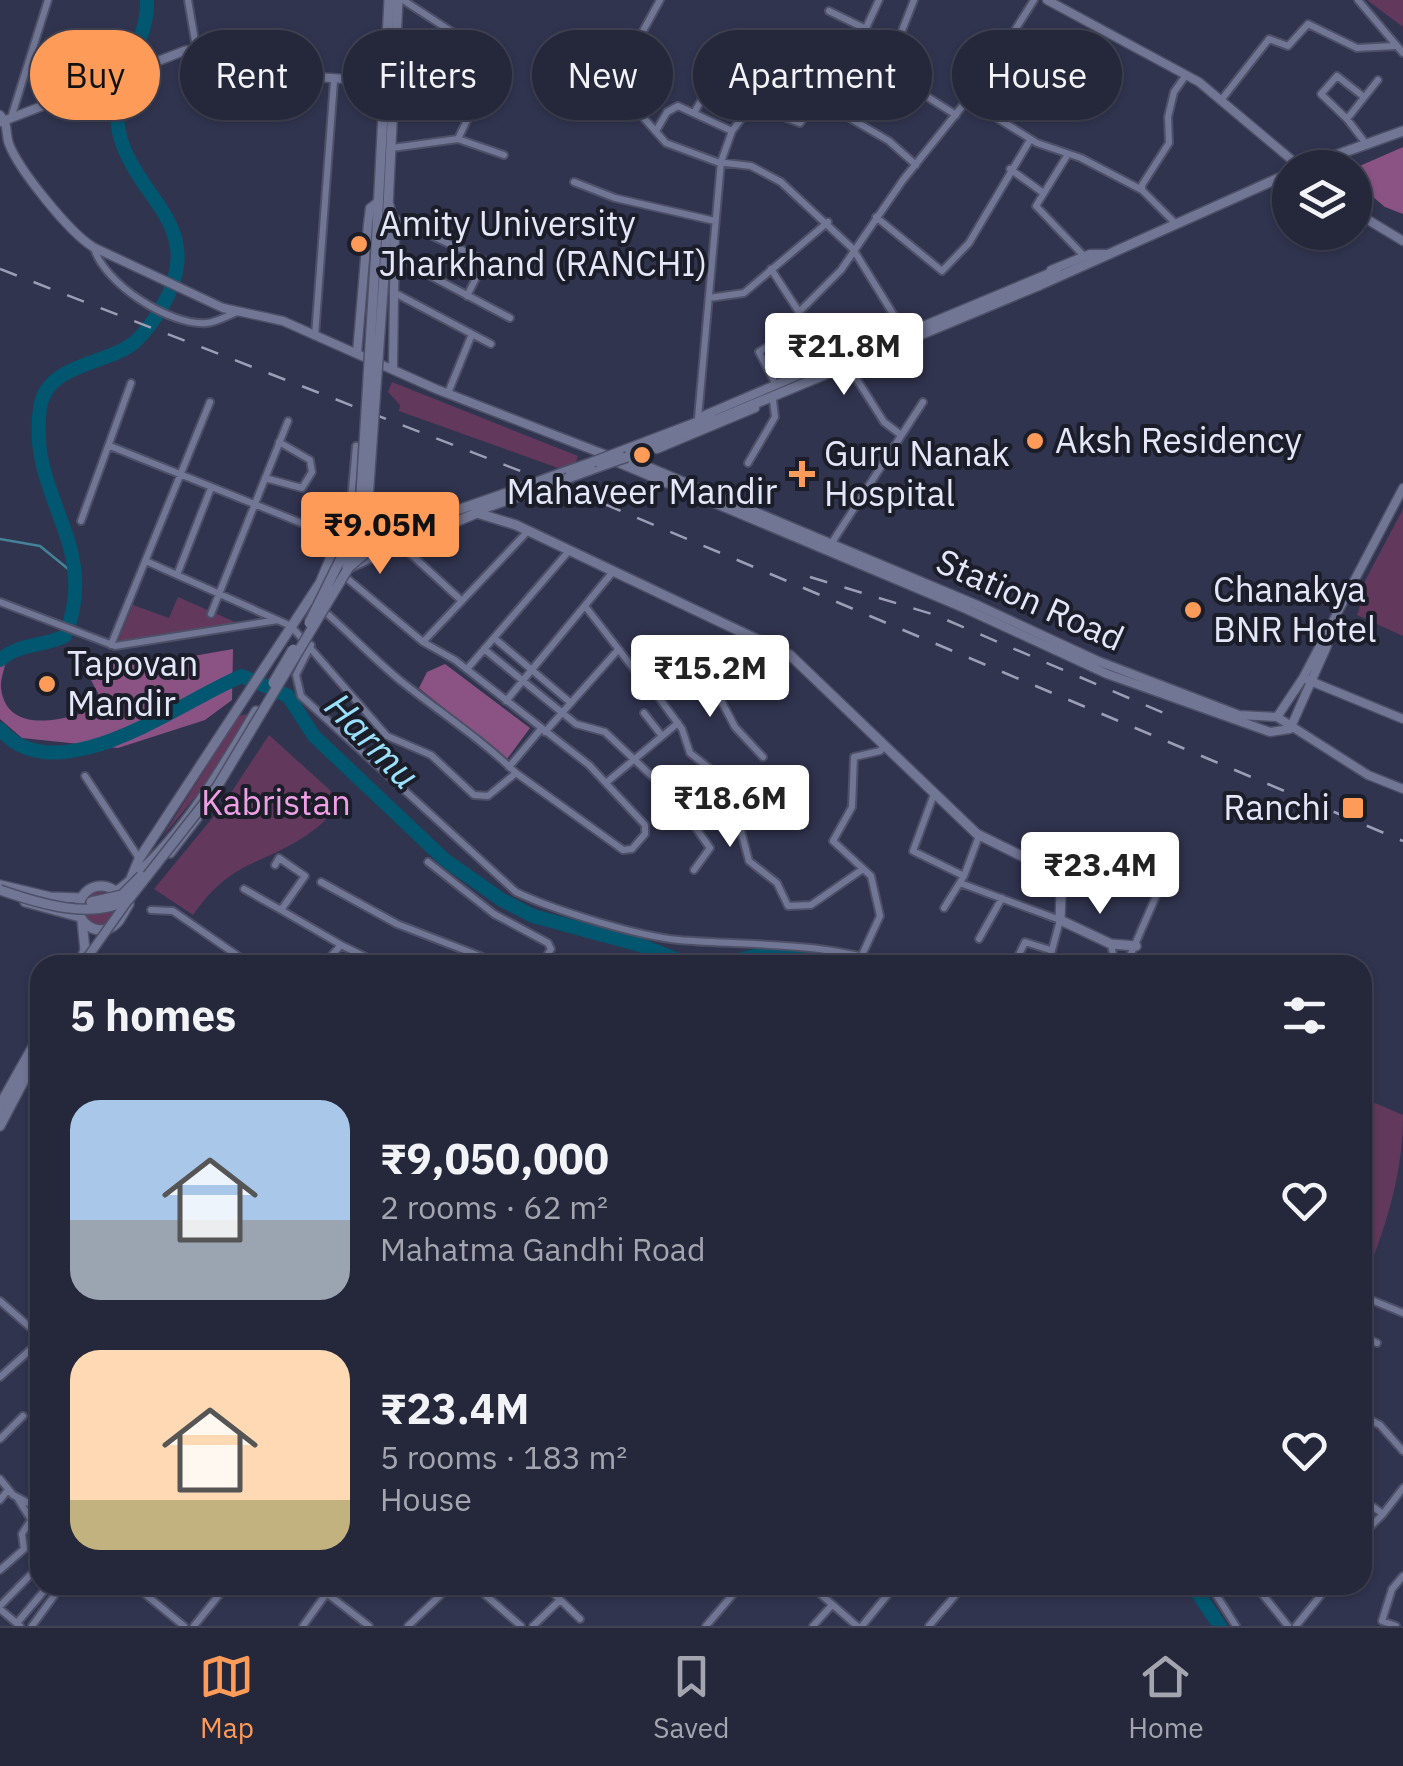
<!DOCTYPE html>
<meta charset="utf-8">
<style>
:root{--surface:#25273b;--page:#313346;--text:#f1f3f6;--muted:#a3a5af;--line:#424455;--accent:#fe9b59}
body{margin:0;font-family:"IBM Plex Sans",sans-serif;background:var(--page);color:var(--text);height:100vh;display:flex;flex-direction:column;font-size:38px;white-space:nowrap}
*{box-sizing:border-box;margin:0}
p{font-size:32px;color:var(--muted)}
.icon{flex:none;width:55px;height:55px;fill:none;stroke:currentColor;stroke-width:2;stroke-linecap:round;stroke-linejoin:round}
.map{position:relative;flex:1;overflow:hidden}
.side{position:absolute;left:30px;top:955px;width:1342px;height:640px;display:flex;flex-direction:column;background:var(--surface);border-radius:30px;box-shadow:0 2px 8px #0004,0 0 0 2px var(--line)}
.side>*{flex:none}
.banner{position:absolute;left:30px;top:30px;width:1345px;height:90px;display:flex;gap:20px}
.controls{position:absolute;left:1272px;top:150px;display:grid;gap:20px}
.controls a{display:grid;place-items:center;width:100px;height:100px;border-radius:50%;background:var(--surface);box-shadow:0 2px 8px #0004,0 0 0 2px var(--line);font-size:50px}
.price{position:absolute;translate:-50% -85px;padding:0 22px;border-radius:10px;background:#fff;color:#222;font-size:32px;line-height:65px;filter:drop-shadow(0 2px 5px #0008)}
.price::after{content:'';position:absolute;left:50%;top:60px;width:30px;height:22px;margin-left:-15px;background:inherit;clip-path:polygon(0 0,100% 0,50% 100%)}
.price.current{background:var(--accent);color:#111}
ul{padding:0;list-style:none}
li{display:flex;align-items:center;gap:30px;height:250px;padding:0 40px}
li span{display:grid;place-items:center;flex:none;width:280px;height:200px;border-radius:30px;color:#555}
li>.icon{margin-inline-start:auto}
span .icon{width:120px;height:120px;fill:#fffc;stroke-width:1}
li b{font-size:42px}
h2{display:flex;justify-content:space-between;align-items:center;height:120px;padding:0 40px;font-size:42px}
.tag{padding:0 35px;border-radius:45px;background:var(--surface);box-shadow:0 2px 8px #0004,0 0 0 2px var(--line);font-size:35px;line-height:90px}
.tag.current{background:var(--accent);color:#111}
.tabs{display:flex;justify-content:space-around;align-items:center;height:140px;border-top:2px solid var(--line);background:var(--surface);font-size:28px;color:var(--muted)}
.tabs a{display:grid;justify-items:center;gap:5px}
.tabs .current{color:var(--accent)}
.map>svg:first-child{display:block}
.green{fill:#62395c}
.forest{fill:#8b5384}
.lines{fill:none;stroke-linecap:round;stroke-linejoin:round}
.stream{stroke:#448298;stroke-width:2.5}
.river{stroke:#00576f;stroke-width:14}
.minor-casing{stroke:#4e5067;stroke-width:10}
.tertiary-casing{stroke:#4e5067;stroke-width:11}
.secondary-casing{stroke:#4e5067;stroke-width:12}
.minor{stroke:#717695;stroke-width:6}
.tertiary{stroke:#717695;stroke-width:8}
.secondary{stroke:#717695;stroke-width:9}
.rail{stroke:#9b9eb4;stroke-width:2.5;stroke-dasharray:18 18;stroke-linecap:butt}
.tertiary-bridge-casing{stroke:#4e5067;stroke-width:11;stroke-linecap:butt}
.secondary-bridge-casing{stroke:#4e5067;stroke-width:12;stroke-linecap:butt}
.tertiary-bridge{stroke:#717695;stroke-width:8}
.secondary-bridge{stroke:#717695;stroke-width:9}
.poi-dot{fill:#fe9b59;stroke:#1b1d29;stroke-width:4}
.labels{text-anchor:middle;stroke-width:8;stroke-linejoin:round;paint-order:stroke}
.poi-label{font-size:35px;fill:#e4e7f9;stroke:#1b1d29;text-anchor:start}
.street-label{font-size:35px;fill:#e4e7f9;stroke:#1b1d29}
.park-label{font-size:35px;fill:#ef9fe4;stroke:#1b1d29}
.water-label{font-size:38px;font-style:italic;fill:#9ce1fb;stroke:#1b1d29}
</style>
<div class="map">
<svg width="1403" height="1626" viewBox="0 0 1403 1626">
<rect width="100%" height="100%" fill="#31344f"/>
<path class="green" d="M1367,0H1403V27Z
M392,382L578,456L572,473L399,411L400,405L388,392Z
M1403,509V636L1357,615L1361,603L1355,600Z
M178,597L242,625L118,641L133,605L169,618Z
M248,714L211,778L162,837L239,716Z
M269,735L342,801C333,810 325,822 315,829C267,866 234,856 193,915L154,889L223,805Z
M83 909a17 17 0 1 1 34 0a17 17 0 1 1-34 0Z
M1363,1098L1403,1115C1403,1177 1385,1228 1363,1285Z"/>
<path class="forest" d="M1403,147V214L1385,207L1355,182V168Z
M233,649L232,700L205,720L118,748L22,738L0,719V663L7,656C6,665 0,679 1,688C7,740 76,717 104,705L91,680L108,657L137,666Z
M445,664L530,728L507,759L419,688L427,672Z"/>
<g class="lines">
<path class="stream" d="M0,539L40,546L78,577"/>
<path class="river" d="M0,660C19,643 42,647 65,636C102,544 27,498 40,408C46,363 107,365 135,342C145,333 156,317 163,305C209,224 134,199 119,132C108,79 149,47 147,0
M0,729C57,797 184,699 242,676L288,696L314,736L369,788L445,860L502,900L533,916L640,945L691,965
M722,965C763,950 824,947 865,965
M1192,1585L1220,1626"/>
<g class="minor-casing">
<path id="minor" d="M188,0L196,47
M403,0L486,54
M1358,0L1403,53
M829,11L868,30
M823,42L852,58L879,0
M891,59L914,0
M584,76L641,115L666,143L717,162L751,166L781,182L853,249L903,330
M793,85L889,141L916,165
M609,93L660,0
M1222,99L1269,39L1288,46L1308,24L1357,48L1395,46
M968,100L1037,143L1081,158L1142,190
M825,104L852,58L868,46L916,71L918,91L956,115
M694,113L721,66
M11,118L48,0
M1347,119L1321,94L1337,76L1364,97
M656,131L667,112L678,106L732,131L721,162L698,418
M732,131L752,105L800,123L818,99
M458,139L504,155
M1367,145L1347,119L1378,80
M392,148L458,139L485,82
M1068,154L1036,206L1084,256
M1010,169L1042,192
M574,182L615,198L715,221
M876,217L942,271L969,243L1030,140
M394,218L505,270
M1174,222L1142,190V185L1169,143L1168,117L1174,92L1186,75
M94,248C104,283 169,326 207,323C217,322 227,316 237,312
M395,257L510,318
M771,269L799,312L794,330L759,352L776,385
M393,292L491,344
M467,296L484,262
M709,298L744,293L828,222
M799,312L841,270L903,180L984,79L1034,0
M315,336L334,81
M849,367L884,422L901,435
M448,393L472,334
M110,446L341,539
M748,463L775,417L773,400
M265,478L302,488L312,472L310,460L279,442
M350,512L356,446
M81,521L131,383
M831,544L923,402
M403,547L462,601
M148,562L291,626L387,736L431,755L474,795L488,796L516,773L623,850L632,849L645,834V825L589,765L455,660L423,642
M351,568L412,541
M177,575L211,488
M343,575L423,642L528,531
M310,599C342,625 370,656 402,682C441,713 481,739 516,773
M0,602L115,646L278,620
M585,606L637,673L643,676L680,663L693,685L717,693L735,727L763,757
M211,614L288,421
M494,638L571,703
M111,645L210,402
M311,645L296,675L301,696L516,892C554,910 637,936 679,940C752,946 821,941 892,965
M484,649L576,724L605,732L674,797L710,848L694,870
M467,669L568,552
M643,676L682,729L690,753L728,783L749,861L777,883L788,906L811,905L863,869
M506,701L611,574
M644,713L662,736
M545,732L617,651
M509,767L541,729
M85,776L139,858
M607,782L678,723
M934,794L913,851L964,876L944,908
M428,862L494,914L548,943L551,949L541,965
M275,865L279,858L305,876L281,910L343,946
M964,876L979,836
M321,882L397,924L503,965
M960,883L1060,920L1048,965
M244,889L281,910
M151,910L173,911L251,965
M979,939L1002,898
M1111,944L1115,965
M862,955L880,916L871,876L833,841L852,807L854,757L880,751L885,745
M323,965L341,945L378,963L394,960L405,965
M1014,965L1025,942L1050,950
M1126,965L1174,855
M29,1072L40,1079
M1362,1296L1403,1313
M0,1301L40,1336
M1362,1336L1377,1343
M0,1377L40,1341
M1362,1416L1380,1425L1403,1451
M0,1439L23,1416
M0,1479L13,1495L40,1509
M18,1499L40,1534
M1362,1499L1383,1514L1403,1488
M0,1500L8,1490
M1362,1535L1383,1514
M0,1570L24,1549L22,1534L29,1523
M134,1585L184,1626
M316,1585L369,1626
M474,1585L521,1626
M545,1585L580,1619
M810,1585L857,1626
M1002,1585H1015
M1210,1585L1236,1626
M1255,1585L1288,1626
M0,1606L40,1565
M0,1609L20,1626
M17,1623L49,1585
M32,1626L62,1585
M194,1626L227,1585
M303,1626L326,1594
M408,1626L451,1585
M533,1626L560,1600
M706,1626L741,1585
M813,1626L832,1605
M862,1626L889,1593
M929,1626L964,1585
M1296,1626L1329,1585
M1396,1626L1382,1621L1392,1589L1403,1576"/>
</g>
<g class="tertiary-casing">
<path id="tertiary" d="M1047,0L1199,82L1299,166
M0,115C9,124 5,133 9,144C19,170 69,232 93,247L223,308L283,321L436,389L606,455
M1,122L184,51L221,44L315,77L391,82
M389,204L395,224L393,367
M1355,212L1403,241
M1051,270L1090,254H1106
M357,353L368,224L370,208L379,201
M705,415L918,324
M657,449L755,408
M625,457L975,604L1098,661L1239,715L1277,717L1303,678L1403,719
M614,461L966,609L1107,674L1270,732L1290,729L1327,646L1323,638
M1303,678L1403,488
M1277,717L1368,775L1403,789
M0,1115L12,1092"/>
</g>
<g class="secondary-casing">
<path id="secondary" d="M1303,167L1403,131
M376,248L389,0
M386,248L398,0
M891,340L1056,271
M619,452L711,417
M627,457L1040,285L1290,173
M559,474L593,462
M568,478L601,466
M476,511L528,493
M423,522L518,489
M400,536L433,525
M170,853L197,818
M130,881L139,859L320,583L350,512L375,523L399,541L417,538L477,513L516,525L790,655L977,834L1052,871L1061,892L1060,920L1111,944L1136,946
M0,885L50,897L81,898
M79 908a22 22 0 1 1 44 0a22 22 0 1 1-44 0Z
M116,892C178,844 217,777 256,711
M25,902L80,917
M119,921L129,904
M79,965L85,950L82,921
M0,1105L40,1034
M0,1126L40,1050"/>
</g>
<use href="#minor" class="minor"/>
<use href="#tertiary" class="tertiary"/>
<use href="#secondary" class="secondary"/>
<path class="rail" d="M0,269L595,500L1403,841
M810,577L935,615L1173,717"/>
<g class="tertiary-bridge-casing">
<path id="tertiary-bridge" d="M82,965L129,899"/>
</g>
<g class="secondary-bridge-casing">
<path id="secondary-bridge" d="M593,462L619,452
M601,466L627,457
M518,489L559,474
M528,493L568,478
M347,567L368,499L386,248
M309,623L345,550L361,493L376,248
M273,683L293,649
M0,890C37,903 93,921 129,899L217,787L349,567L367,552L398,537
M91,902L122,895L141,876"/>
</g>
<use href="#tertiary-bridge" class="tertiary-bridge"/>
<use href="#secondary-bridge" class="secondary-bridge"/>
</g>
<g class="poi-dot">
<circle cx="359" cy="244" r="10"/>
<circle cx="1035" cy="441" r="10"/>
<circle cx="642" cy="455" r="10"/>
<path d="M797 459h10v10h10v10h-10v10h-10v-10h-10v-10h10z"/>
<circle cx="1193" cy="610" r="10"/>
<circle cx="47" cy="684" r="10"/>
<rect x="1341" y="796" width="24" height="24" rx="5"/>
</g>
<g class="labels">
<g class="poi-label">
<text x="379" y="236">Amity University<tspan x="379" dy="40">Jharkhand (RANCHI)</tspan></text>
<text x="1055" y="453">Aksh Residency</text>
<text x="824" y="466">Guru Nanak<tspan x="824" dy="40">Hospital</tspan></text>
<text x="642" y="504" text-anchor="middle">Mahaveer Mandir</text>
<text x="1213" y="602">Chanakya<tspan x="1213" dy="40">BNR Hotel</tspan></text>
<text x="67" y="676">Tapovan<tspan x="67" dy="40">Mandir</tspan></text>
<text x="1330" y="820" text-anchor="end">Ranchi</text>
</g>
<g class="street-label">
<text transform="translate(1030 600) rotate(24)" y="12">Station Road</text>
</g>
<g class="park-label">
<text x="276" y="815">Kabristan</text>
</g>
<g class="water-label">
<text transform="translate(372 741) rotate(46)" y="13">Harmu</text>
</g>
</g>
</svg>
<div class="controls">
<a><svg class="icon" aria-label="layers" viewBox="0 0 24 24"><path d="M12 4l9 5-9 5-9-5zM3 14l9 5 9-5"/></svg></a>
</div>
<b class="price" style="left:844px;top:398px">₹21.8M</b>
<b class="price current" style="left:380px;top:577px">₹9.05M</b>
<b class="price" style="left:710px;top:720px">₹15.2M</b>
<b class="price" style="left:730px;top:850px">₹18.6M</b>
<b class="price" style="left:1100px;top:917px">₹23.4M</b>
<div class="banner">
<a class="tag current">Buy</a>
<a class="tag">Rent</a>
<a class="tag">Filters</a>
<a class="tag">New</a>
<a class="tag">Apartment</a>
<a class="tag">House</a>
</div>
<section class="side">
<h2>5 homes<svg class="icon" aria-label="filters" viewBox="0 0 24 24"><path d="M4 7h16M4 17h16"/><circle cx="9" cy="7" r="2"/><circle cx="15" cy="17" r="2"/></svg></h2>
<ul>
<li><span style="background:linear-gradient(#a9c7e8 60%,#9aa5b1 0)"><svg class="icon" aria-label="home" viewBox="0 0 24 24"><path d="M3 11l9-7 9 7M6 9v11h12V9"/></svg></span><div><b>₹9,050,000</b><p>2 rooms · 62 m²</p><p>Mahatma Gandhi Road</p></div><svg class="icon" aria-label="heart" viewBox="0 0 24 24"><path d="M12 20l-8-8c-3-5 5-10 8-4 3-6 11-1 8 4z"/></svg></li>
<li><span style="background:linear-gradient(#ffd9b3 75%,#c2b280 0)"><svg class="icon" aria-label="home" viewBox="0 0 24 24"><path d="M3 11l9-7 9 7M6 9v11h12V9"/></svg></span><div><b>₹23.4M</b><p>5 rooms · 183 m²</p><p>House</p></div><svg class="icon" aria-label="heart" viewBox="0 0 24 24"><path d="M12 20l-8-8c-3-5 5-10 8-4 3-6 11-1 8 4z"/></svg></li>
</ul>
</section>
</div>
<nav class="tabs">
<a class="current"><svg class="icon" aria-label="map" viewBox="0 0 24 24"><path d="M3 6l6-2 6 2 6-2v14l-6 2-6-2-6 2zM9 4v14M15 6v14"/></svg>Map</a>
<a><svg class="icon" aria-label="saved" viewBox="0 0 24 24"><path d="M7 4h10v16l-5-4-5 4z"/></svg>Saved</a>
<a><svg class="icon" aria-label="home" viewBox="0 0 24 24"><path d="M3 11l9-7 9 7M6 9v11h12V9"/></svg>Home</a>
</nav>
